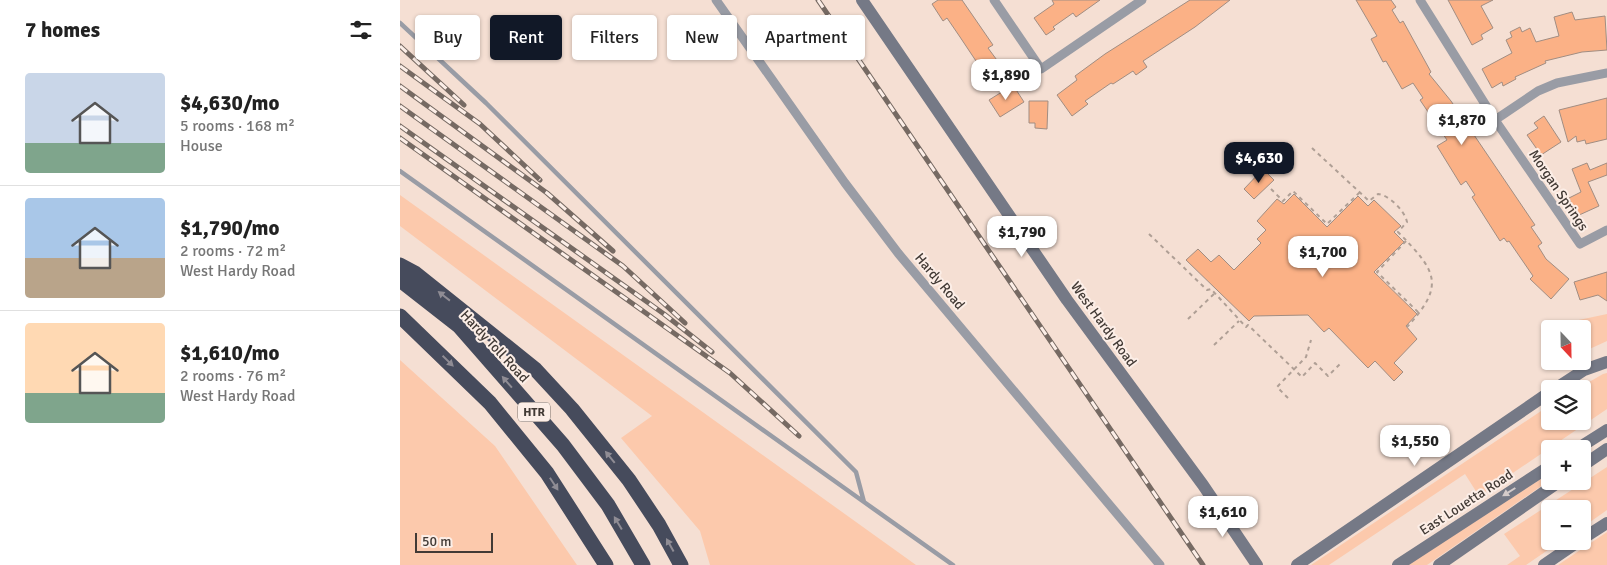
<!DOCTYPE html>
<meta charset="utf-8">
<style>
:root{--surface:#fff;--page:#f2f2f2;--text:#222;--muted:#767676;--line:#e0e0e0;--accent:#111827}
body{margin:0;font-family:Signika,sans-serif;background:var(--page);color:var(--text);height:100vh;display:flex;flex-direction:column;font-size:19px;white-space:nowrap}
*{box-sizing:border-box;margin:0}
p{font-size:16px;color:var(--muted)}
.icon{flex:none;width:28px;height:28px;fill:none;stroke:currentColor;stroke-width:2;stroke-linecap:round;stroke-linejoin:round}
.map{position:relative;flex:1;overflow:hidden}
.panel{display:flex;flex-direction:column;background:var(--surface);width:400px}
.panel>*{flex:none}
.guide{position:absolute;left:15px;top:15px;width:475px;height:45px;display:flex;gap:10px}
.needle{width:32px;rotate:158deg}
.buttons{position:absolute;left:1141px;top:320px;display:grid;gap:10px}
.buttons a{display:grid;place-items:center;width:50px;height:50px;border-radius:5px;background:var(--surface);box-shadow:0 1px 4px #0004;font-size:25px}
.scale{position:absolute;left:15px;bottom:12px;width:78px;box-sizing:border-box;padding-left:5px;border:2px solid #423a35;border-top:0;font-size:14px;line-height:18px;white-space:nowrap;color:#423a35;-webkit-text-stroke:4px #fceee7;paint-order:stroke}
.price{position:absolute;translate:-50% -42px;padding:0 11px;border-radius:10px;background:#fff;color:#222;font-size:16px;line-height:32px;filter:drop-shadow(0 1px 2px #0008)}
.price::after{content:'';position:absolute;left:50%;top:30px;width:15px;height:11px;margin-left:-8px;background:inherit;clip-path:polygon(0 0,100% 0,50% 100%)}
.price.current{background:var(--accent);color:#fff}
ul{padding:0;list-style:none}
li{display:flex;align-items:center;gap:15px;height:125px;padding:0 25px}
li+li{border-top:1px solid var(--line)}
li span{display:grid;place-items:center;flex:none;width:140px;height:100px;border-radius:5px;color:#555}
li>.icon{margin-inline-start:auto}
span .icon{width:60px;height:60px;fill:#fffc;stroke-width:1}
li b{font-size:21px}
h2{display:flex;justify-content:space-between;align-items:center;height:60px;padding:0 25px;font-size:21px}
.pill{padding:0 18px;border-radius:5px;background:var(--surface);box-shadow:0 1px 4px #0004;font-size:18px;line-height:45px}
.pill.current{background:var(--accent);color:#fff}
main{display:flex;flex:1;min-height:0}
.map>svg:first-child{display:block}
.green{fill:#fcc9ac}
.building{fill:#fbb186;stroke:#a18d82}
.lines{fill:none;stroke-linecap:round;stroke-linejoin:round}
.path{stroke:#af9f95;stroke-width:2;stroke-dasharray:4 4;stroke-linecap:butt}
.lane{stroke:#999ca5;stroke-width:4.5}
.street{stroke:#999ca5;stroke-width:9}
.secondary{stroke:#757986;stroke-width:12}
.highway{stroke:#464b5c;stroke-width:15}
.rail-casing{stroke:#766a63;stroke-width:5}
.rail{stroke:#fceee7;stroke-width:3;stroke-dasharray:9;stroke-linecap:butt}
.oneway{fill:#8f8c94}
.oneway2{fill:#d4cbca}
.labels{text-anchor:middle;stroke-width:4;stroke-linejoin:round;paint-order:stroke}
.shield{fill:#fceee7;stroke:#7a706a;stroke-width:1}
.shield-label{font-size:12px;font-weight:bold;fill:#423a35}
.street-label{font-size:14px;fill:#423a35;stroke:#fceee7}
</style>
<main>
<section class="panel">
<h2>7 homes<svg class="icon" aria-label="filters" viewBox="0 0 24 24"><path d="M4 7h16M4 17h16"/><circle cx="9" cy="7" r="2"/><circle cx="15" cy="17" r="2"/></svg></h2>
<ul>
<li><span style="background:linear-gradient(#c9d6e8 70%,#7fa58c 0)"><svg class="icon" aria-label="home" viewBox="0 0 24 24"><path d="M3 11l9-7 9 7M6 9v11h12V9"/></svg></span><div><b>$4,630/mo</b><p>5 rooms · 168 m²</p><p>House</p></div></li>
<li><span style="background:linear-gradient(#a9c7e8 60%,#b9a48a 0)"><svg class="icon" aria-label="home" viewBox="0 0 24 24"><path d="M3 11l9-7 9 7M6 9v11h12V9"/></svg></span><div><b>$1,790/mo</b><p>2 rooms · 72 m²</p><p>West Hardy Road</p></div></li>
<li><span style="background:linear-gradient(#ffd9b3 70%,#7fa58c 0)"><svg class="icon" aria-label="home" viewBox="0 0 24 24"><path d="M3 11l9-7 9 7M6 9v11h12V9"/></svg></span><div><b>$1,610/mo</b><p>2 rooms · 76 m²</p><p>West Hardy Road</p></div></li>
</ul>
</section>
<div class="map">
<svg width="1207" height="565" viewBox="0 0 1207 565">
<rect width="100%" height="100%" fill="#f5dfd3"/>
<path class="green" d="M0,195L516,565H310L300,531L221,438L252,416L0,226Z
M1207,314V341L1183,352L1182,329H1162L1174,321Z
M0,360L95,446L177,565H0Z
M1207,373V409L1079,496L1065,474L929,565H911L1150,405V421H1182V389H1177L1203,374Z
M1207,467V510L1183,527L1182,509H1150V541H1161L1126,565H1107L1120,556L1104,534Z
M1150,473V480L1027,565H1008Z
M1207,532V565H1158Z"/>
<path class="building" d="M538,0H562L593,45L588,48L605,71L587,85L576,70L580,67L560,37L547,18L543,21L532,4Z
M652,0H700L676,17L673,13L653,27L655,29L646,35L634,18L654,4Z
M790,0H830L795,27L743,61L747,67L736,75L733,71L713,84L711,83L685,101L688,104L672,116L657,95L677,80L675,76L705,54Z
M956,0H991L996,7L992,10L1000,23L1003,21L1031,72L1029,74L1051,101L1135,225L1131,227L1142,243L1138,246L1146,259L1169,279L1151,299L1130,279L1133,276L1109,241L1107,242L1104,238L1100,241L1072,197L1075,195L1066,181L1061,185L1037,146L1047,140L1020,100L1023,98L1013,83L1002,89L986,61L983,62L971,39L977,36Z
M1048,0H1093L1081,6L1093,28L1081,35L1083,39L1072,45Z
M1172,12L1175,20L1205,16L1207,50L1182,52L1145,61L1146,63L1115,77L1116,79L1103,86L1102,82L1092,88L1082,69L1112,53L1106,40L1112,37L1110,32L1120,27L1122,32L1130,28L1136,42L1159,36L1154,17Z
M613,85L624,102L600,117L589,100Z
M1207,98V139L1186,144L1185,140L1177,142L1176,136L1168,142L1159,110Z
M629,101H648L647,129L635,128V123H629Z
M1144,116L1161,142L1141,155L1127,135L1138,128L1134,123Z
M1187,163L1190,170L1207,163V175L1188,182L1199,206L1177,216L1169,198L1181,192L1172,169Z
M863,169L874,180L854,199L844,189Z
M894,194L927,227L958,196L968,206L974,200L1001,226L994,232L1004,242L974,272L1017,314L1006,326L1017,339L994,363L1003,372L994,381L975,361L968,368L929,328L924,332L908,315L854,316L849,321L786,260L798,249L811,262L819,255L834,270L861,243L857,239L866,230L857,221L877,199L884,204Z
M1207,272V301L1198,295L1180,300L1174,282Z"/>
<g class="lines">
<path class="path" d="M912,148L969,201L978,194C989,195 1005,211 1007,222L998,232C1035,270 1047,284 1007,327
M871,189L883,201L893,191L927,224L959,193
M749,234L807,290L811,289L846,327L848,325L902,377L915,363L928,376L941,363
M1006,241L977,272L1019,313
M788,319L815,293
M814,345L839,321
M888,398L877,387L906,357L911,340"/>
<path class="lane" d="M0,23L86,103L456,472L464,502L553,565
M0,171L464,502"/>
<path class="street" d="M316,0L445,183L498,253L760,565
M594,0L641,69L742,0
M1020,0L1095,120L1180,244L1207,230
M1095,120L1138,91L1157,83L1207,73"/>
<path class="secondary" d="M462,0L667,300L803,485L857,565
M1155,389L1184,370L1207,362
M1177,449L1207,430
M1182,466L1207,449
M1182,539L1207,523
M897,565L1150,392
M998,565L1150,466
M1039,565L1160,481
M1144,565L1179,541"/>
<path class="highway" d="M0,265L15,273L135,369L172,409L229,480L259,525L281,565
M0,280L59,326L163,445L208,505L243,565
M0,316L90,403L147,473L206,565"/>
<g class="rail-casing">
<path id="rail" d="M418,0L803,565
M0,46L64,105
M0,66L80,124L140,180
M0,86L147,193L213,251
M0,106L223,266L285,323
M0,126L264,314L312,352
M0,138L330,373L399,436"/>
</g>
<use href="#rail" class="rail"/>
</g>
<defs><path id="oneway-solid" d="M-6-.8H1V-3.2L6.5 0L1 3.2V.8H-6Z" transform="scale(1.25)"/></defs>
<g class="oneway">
<use href="#oneway-solid" transform="translate(44 296) rotate(-142)"/>
<use href="#oneway-solid" transform="translate(48 361) rotate(44)"/>
<use href="#oneway-solid" transform="translate(107 382) rotate(-131)"/>
<use href="#oneway-solid" transform="translate(210 457) rotate(-129)"/>
<use href="#oneway-solid" transform="translate(154 484) rotate(57)"/>
<use href="#oneway-solid" transform="translate(218 523) rotate(-121)"/>
<use href="#oneway-solid" transform="translate(270 545) rotate(-119)"/>
</g>
<use class="oneway2" href="#oneway-solid" transform="translate(1109 492) rotate(148)"/>
<g class="labels">
<rect class="shield" x="118" y="402.5" width="32" height="19" rx="4"/>
<g class="shield-label">
<text x="134" y="416">HTR</text>
</g>
<g class="street-label">
<text transform="translate(1159 190) rotate(56)" y="5">Morgan Springs</text>
<text transform="translate(540 281) rotate(50)" y="5">Hardy Road</text>
<text transform="translate(704 324) rotate(54)" y="5">West Hardy Road</text>
<text transform="translate(95 346) rotate(47)" y="5">Hardy Toll Road</text>
<text transform="translate(1066 502) rotate(-33)" y="5">East Louetta Road</text>
</g>
</g>
</svg>
<div class="buttons">
<a><svg class="needle" viewBox="-14 -14 28 28"><path d="M0-13l5 13h-10z" fill="#e53935"/><path d="M0 13l5-13h-10z" fill="#767676"/></svg></a>
<a><svg class="icon" aria-label="layers" viewBox="0 0 24 24"><path d="M12 4l9 5-9 5-9-5zM3 14l9 5 9-5"/></svg></a>
<a>+</a>
<a>−</a>
</div>
<div class="scale">50 m</div>
<b class="price" style="left:606px;top:101px">$1,890</b>
<b class="price" style="left:1062px;top:146px">$1,870</b>
<b class="price current" style="left:859px;top:184px">$4,630</b>
<b class="price" style="left:622px;top:258px">$1,790</b>
<b class="price" style="left:923px;top:278px">$1,700</b>
<b class="price" style="left:1015px;top:467px">$1,550</b>
<b class="price" style="left:823px;top:538px">$1,610</b>
<div class="guide">
<a class="pill">Buy</a>
<a class="pill current">Rent</a>
<a class="pill">Filters</a>
<a class="pill">New</a>
<a class="pill">Apartment</a>
</div>
</div>
</main>
